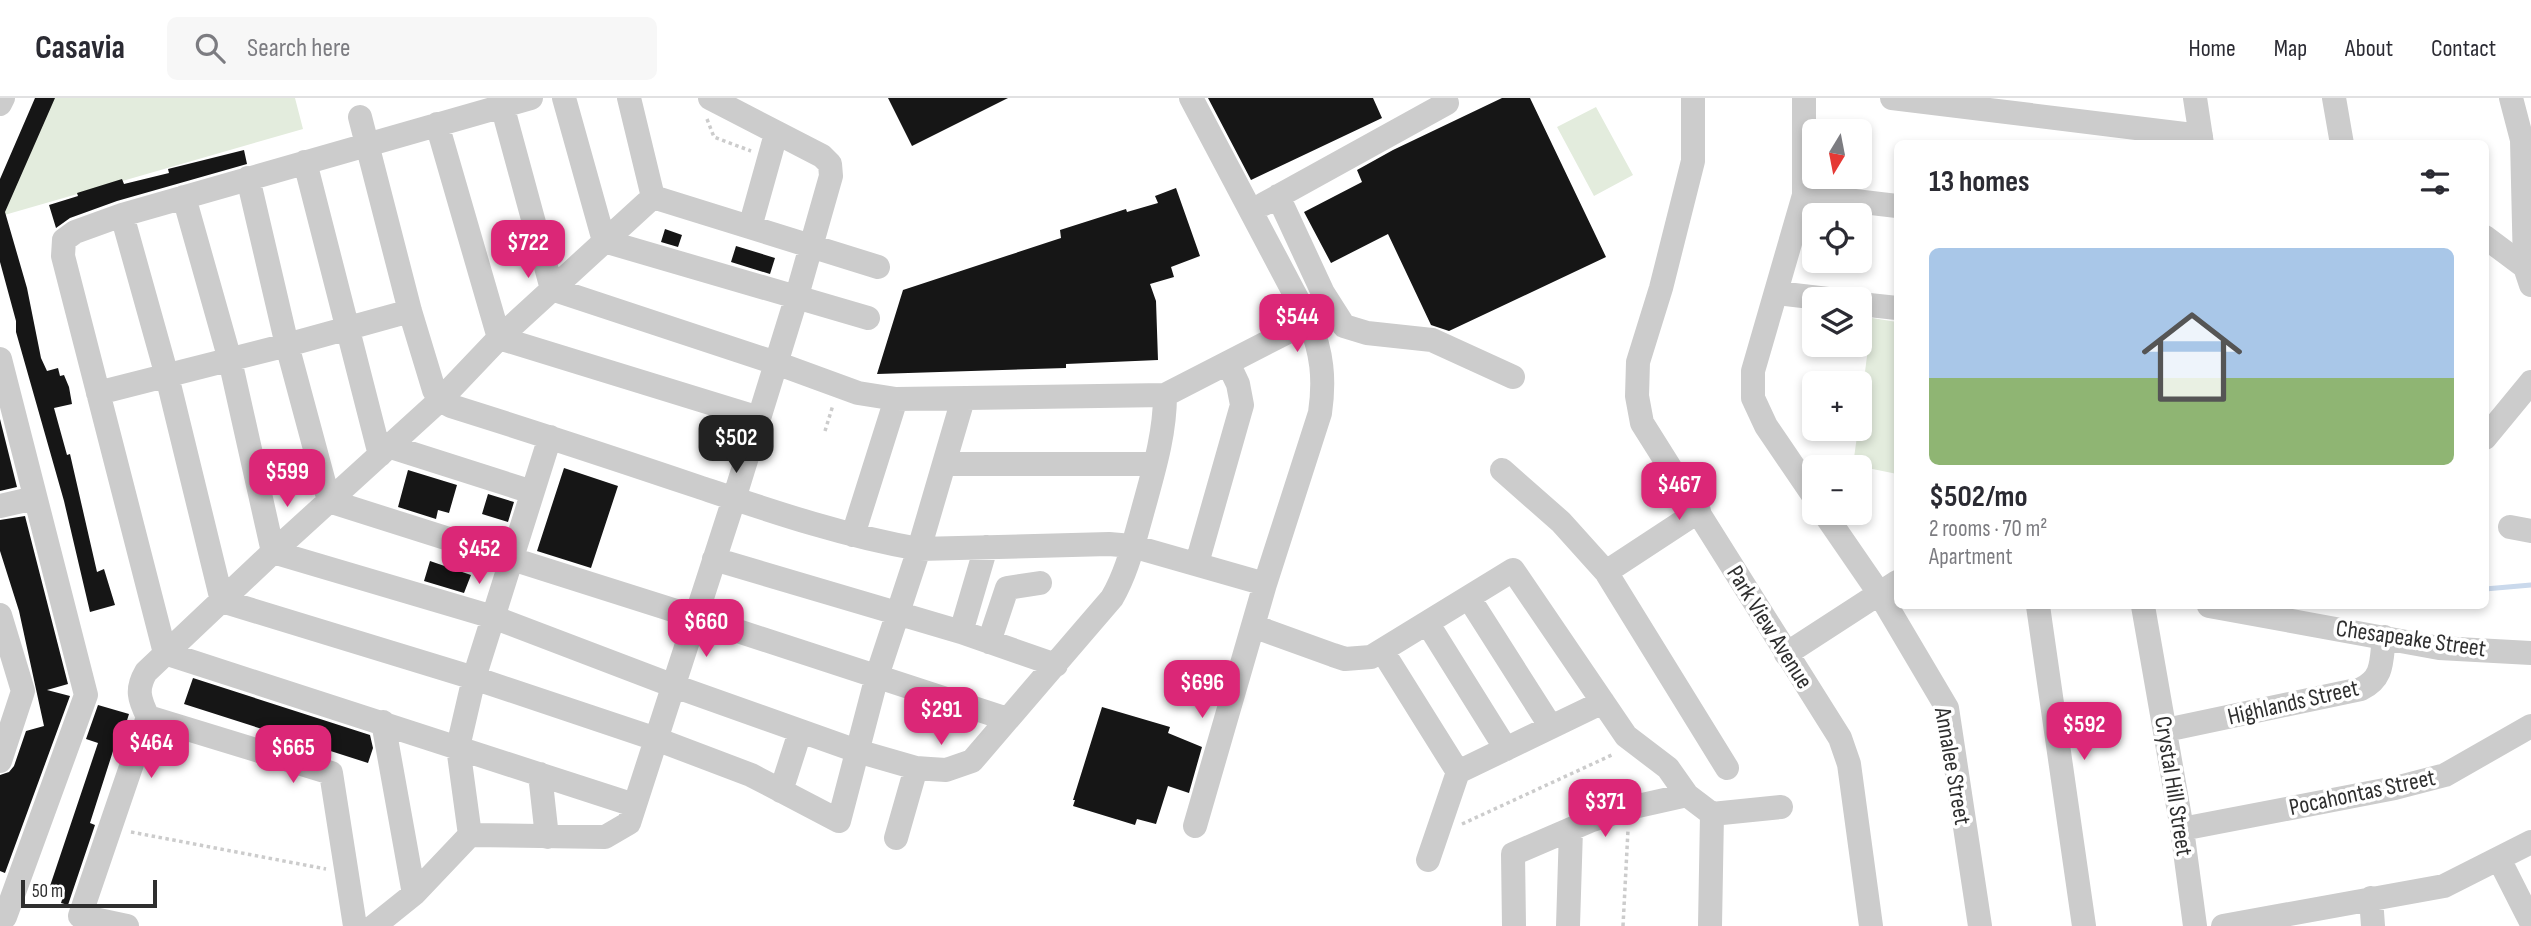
<!DOCTYPE html>
<meta charset="utf-8">
<style>
:root{--surface:#fff;--page:#f7f7f7;--text:#2b2b33;--muted:#7c7c81;--line:#e1e1e2;--accent:#db2777}
body{margin:0;font-family:"Sofia Sans Condensed",sans-serif;background:var(--page);color:var(--text);height:100vh;display:flex;flex-direction:column;font-size:26px;white-space:nowrap}
*{box-sizing:border-box;margin:0}
p{font-size:23px;color:var(--muted)}
.icon{flex:none;width:38px;height:38px;fill:none;stroke:currentColor;stroke-width:2;stroke-linecap:round;stroke-linejoin:round}
.map{position:relative;flex:1;overflow:hidden}
.panel{position:absolute;left:1894px;top:42px;width:595px;height:469px;display:flex;flex-direction:column;background:var(--surface);border-radius:10px;box-shadow:0 4px 10px #0003}
.panel>*{flex:none}
.needle{width:46px;rotate:190deg}
.fabs{position:absolute;left:1802px;top:21px;display:grid;gap:14px}
.fabs a{display:grid;place-items:center;width:70px;height:70px;border-radius:10px;background:var(--surface);box-shadow:0 4px 10px #0003;font-size:35px}
.scale{position:absolute;left:21px;bottom:18px;width:136px;box-sizing:border-box;padding-left:7px;border:4px solid #2f2f2f;border-top:0;font-size:19px;line-height:24px;white-space:nowrap;color:#2f2f2f;-webkit-text-stroke:5px #fff;paint-order:stroke}
.price{position:absolute;translate:-50% -60px;padding:0 16px;border-radius:14px;background:var(--accent);color:#fff;font-size:23px;line-height:46px;filter:drop-shadow(0 2px 4px #0008)}
.price::after{content:'';position:absolute;left:50%;top:42px;width:21px;height:16px;margin-left:-10px;background:inherit;clip-path:polygon(0 0,100% 0,50% 100%)}
.price.active{background:#222;color:#fff}
ul{padding:0;list-style:none}
li{display:grid;align-content:center;gap:14px;height:371px;padding:0 35px}
li+li{border-top:2px solid var(--line)}
li span{display:grid;place-items:center;height:217px;border-radius:10px;color:#555}
li>.icon{margin-inline-start:auto}
span .icon{width:126px;height:126px;fill:#fffc;stroke-width:1}
li b{font-size:30px}
h2{display:flex;justify-content:space-between;align-items:center;height:84px;padding:0 35px;font-size:30px}
header{display:flex;align-items:center;gap:42px;box-sizing:border-box;height:98px;padding:0 35px;background:var(--surface);border-bottom:2px solid var(--line)}
header strong{font-size:33px}
nav{display:flex;gap:38px;margin-inline-start:auto;font-size:24px}
.search{width:490px;height:63px;background:var(--page);display:flex;align-items:center;gap:18px;box-sizing:border-box;padding:0 24px;border-radius:10px;color:var(--muted);font-size:26px}
.map>svg:first-child{display:block}
.green{fill:#e3ecdd}
.lines{fill:none;stroke-linecap:round;stroke-linejoin:round}
.stream{stroke:#cad9ec;stroke-width:5}
.building{fill:#161616}
.path{stroke:#ccc;stroke-width:3.5;stroke-dasharray:3.5 3.5;stroke-linecap:butt}
.minor{stroke:#ccc;stroke-width:24}
.labels{text-anchor:middle;stroke-width:7;stroke-linejoin:round;paint-order:stroke}
.street-label{font-size:24px;fill:#2f2f2f;stroke:#fff}
</style>
<header>
<strong>Casavia</strong>
<div class="search"><svg class="icon" aria-label="search" viewBox="0 0 24 24"><circle cx="10" cy="10" r="6"/><path d="M15 15l6 6"/></svg>Search here</div>
<nav><a>Home</a><a>Map</a><a>About</a><a>Contact</a></nav>
</header>
<div class="map">
<svg width="2531" height="828" viewBox="0 0 2531 828">
<rect width="100%" height="100%" fill="#fff"/>
<path class="green" d="M54,0H295L303,31L1,118Z
M1596,9L1633,77L1594,98L1557,29Z
M1872,220L1897,224V376L1853,367L1858,331H1860V312Z"/>
<g class="lines">
<path class="stream" d="M2485,491L2531,487"/>
</g>
<path class="building" d="M35,0H55L5,114L27,190L41,260L47,273L58,270L60,278L64,277L69,289L72,306L54,310L67,357L70,356L97,474L104,471L115,507L90,514L64,403L16,234V223L0,164V81Z
M888,0H1008L912,48Z
M1208,0H1373L1382,20L1251,82Z
M1502,0H1530L1606,159L1449,233L1431,227L1388,136L1331,165L1304,114L1362,84L1357,72L1393,52Z
M244,52L247,66L117,103L70,120L56,130L49,107L78,98L77,95L122,81L124,86L169,75L168,71Z
M1176,90L1200,158L1171,169L1174,179L1150,186L1156,203L1158,262L1066,266V270L877,276L903,192L1061,140L1060,132L1126,111L1127,114L1158,105L1155,98Z
M665,131L682,137L678,149L661,144Z
M736,148L775,160L770,176L731,164Z
M0,321L17,389L0,393Z
M564,370L618,388L591,470L537,453Z
M408,372L457,387L449,415L438,412L436,421L398,409Z
M488,396L514,404L508,424L482,416Z
M25,418L68,586L47,592L70,598L5,775L0,773V677L9,674L14,668L26,633L44,628L19,513L0,453V422Z
M430,463L471,477L464,495L424,483Z
M193,580L370,637L373,650L368,665L184,606Z
M98,607L129,616L118,651L114,650L90,725L95,727L68,807L61,805L65,792L50,788L98,645L86,641Z
M1102,609L1170,629L1168,635L1202,649L1189,695L1168,688L1156,726L1137,721L1135,727L1073,708L1075,702H1073Z"/>
<g class="lines">
<path class="path" d="M707,21L714,39L751,53
M825,333L833,307
M1462,726L1614,656
M131,734L326,771
M1623,828L1628,732"/>
<path class="minor" d="M531,0L122,117L75,134L64,142L63,158L165,555L634,707
M564,0L604,143L868,220
M629,0L653,99
M1191,0L1309,223C1322,254 1325,281 1320,315L1265,486L1195,728
M1693,0V63L1661,190L1638,264L1637,298L1642,325L1840,640L1849,666L1871,828
M1804,0V97L1753,273V300L1766,328L1815,400
M1892,0L2201,38
M2195,0L2202,46
M2334,0L2342,46
M2511,0L2522,42L2525,169L2531,187
M0,6L3,0
M502,7L552,191L776,265L858,295L896,301L1165,297L1309,223
M360,19L410,213L434,292L440,302L451,308C534,334 616,361 699,389C771,413 844,438 919,451L1109,446L1132,448L1265,486
M437,26L499,240L759,320
M305,64L380,357
M248,80L287,247L329,403L695,519L1007,621
M1804,97L1897,108
M1278,98L1323,195L1344,228L1367,235L1432,242L1513,279
M184,99L230,262L273,454L493,519L674,588L857,653L916,670L930,671L946,672L972,663L1112,500C1127,474 1133,447 1141,419C1152,378 1165,339 1165,297
M653,99L878,169
M1264,106L1447,5
M122,117L167,278L222,503L474,580L656,641L751,677L839,723L877,578L919,451L963,301
M750,129L776,36
M2485,139L2525,169
M1777,195L1828,201
M1860,206L1897,210
M0,261L86,597L5,819L0,823
M98,295L287,247L410,213
M2485,340L2531,284
M388,348L532,394
M944,366H1155
M1502,372L1561,424L1606,474L1727,670
M0,408L35,400
M1824,415L1879,495L1947,610L1980,828
M2510,429L2531,433
M853,437L896,301
M714,461L961,534L1056,567
M1197,465L1242,307L1238,286L1228,265
M1606,474L1699,413
M1469,500L1551,629
M2038,508L2084,828
M2143,508L2182,731L2195,828
M2209,508L2439,550L2531,555
M0,517L23,593L0,663
M1428,526L1506,651
M1253,528L1333,557L1345,561L1371,559L1513,472L1626,638L1668,670L1687,697L1712,716L1781,709
M961,534L986,449
M989,544L1007,490L1040,485
M1383,554L1458,674
M1786,556L1897,484
M148,619L331,675L355,828
M383,624L414,796
M2166,632L2361,591C2384,580 2381,563 2384,539
M540,676L547,739
M781,693L800,634
M2182,731L2395,690L2445,677L2531,628
M470,737L605,739L629,725L734,401L796,201L831,78L830,66L822,58L710,0
M896,740L916,670
M2499,761L2531,824
M1428,762L1458,674L1603,604
M2371,800L2373,828
M127,828L80,818L148,619C139,601 136,591 146,574L273,454L440,302L499,240L653,99
M374,828L414,796L470,737L458,649L474,580L550,339
M1514,828L1513,756L1592,722L1629,710L1687,697
M1568,828L1571,731
M1710,828L1712,716
M2223,828L2444,788L2531,744"/>
</g>
<g class="labels">
<g class="street-label">
<text transform="translate(1770 529) rotate(58)" y="8">Park View Avenue</text>
<text transform="translate(2411 540) rotate(8)" y="8">Chesapeake Street</text>
<text transform="translate(2293 604) rotate(-13)" y="8">Highlands Street</text>
<text transform="translate(1953 668) rotate(80)" y="8">Annalee Street</text>
<text transform="translate(2174 688) rotate(81)" y="8">Crystal Hill Street</text>
<text transform="translate(2362 694) rotate(-12)" y="8">Pocahontas Street</text>
</g>
</g>
</svg>
<div class="fabs">
<a><svg class="needle" viewBox="-14 -14 28 28"><path d="M0-13l5 13h-10z" fill="#e53935"/><path d="M0 13l5-13h-10z" fill="#7c7c81"/></svg></a>
<a><svg class="icon" aria-label="locate" viewBox="0 0 24 24"><circle cx="12" cy="12" r="6"/><path d="M12 2v4M12 18v4M2 12h4M18 12h4"/></svg></a>
<a><svg class="icon" aria-label="layers" viewBox="0 0 24 24"><path d="M12 4l9 5-9 5-9-5zM3 14l9 5 9-5"/></svg></a>
<a>+</a>
<a>−</a>
</div>
<div class="scale">50 m</div>
<b class="price" style="left:528px;top:182px">$722</b>
<b class="price" style="left:1297px;top:256px">$544</b>
<b class="price active" style="left:736px;top:377px">$502</b>
<b class="price" style="left:287px;top:411px">$599</b>
<b class="price" style="left:1679px;top:424px">$467</b>
<b class="price" style="left:479px;top:488px">$452</b>
<b class="price" style="left:706px;top:561px">$660</b>
<b class="price" style="left:1202px;top:622px">$696</b>
<b class="price" style="left:941px;top:649px">$291</b>
<b class="price" style="left:2084px;top:664px">$592</b>
<b class="price" style="left:151px;top:682px">$464</b>
<b class="price" style="left:293px;top:687px">$665</b>
<b class="price" style="left:1605px;top:741px">$371</b>
<section class="panel">
<h2>13 homes<svg class="icon" aria-label="filters" viewBox="0 0 24 24"><path d="M4 7h16M4 17h16"/><circle cx="9" cy="7" r="2"/><circle cx="15" cy="17" r="2"/></svg></h2>
<ul>
<li><span style="background:linear-gradient(#a9c7e8 60%,#8fb573 0)"><svg class="icon" aria-label="home" viewBox="0 0 24 24"><path d="M3 11l9-7 9 7M6 9v11h12V9"/></svg></span><div><b>$502/mo</b><p>2 rooms · 70 m²</p><p>Apartment</p></div></li>
</ul>
</section>
</div>
